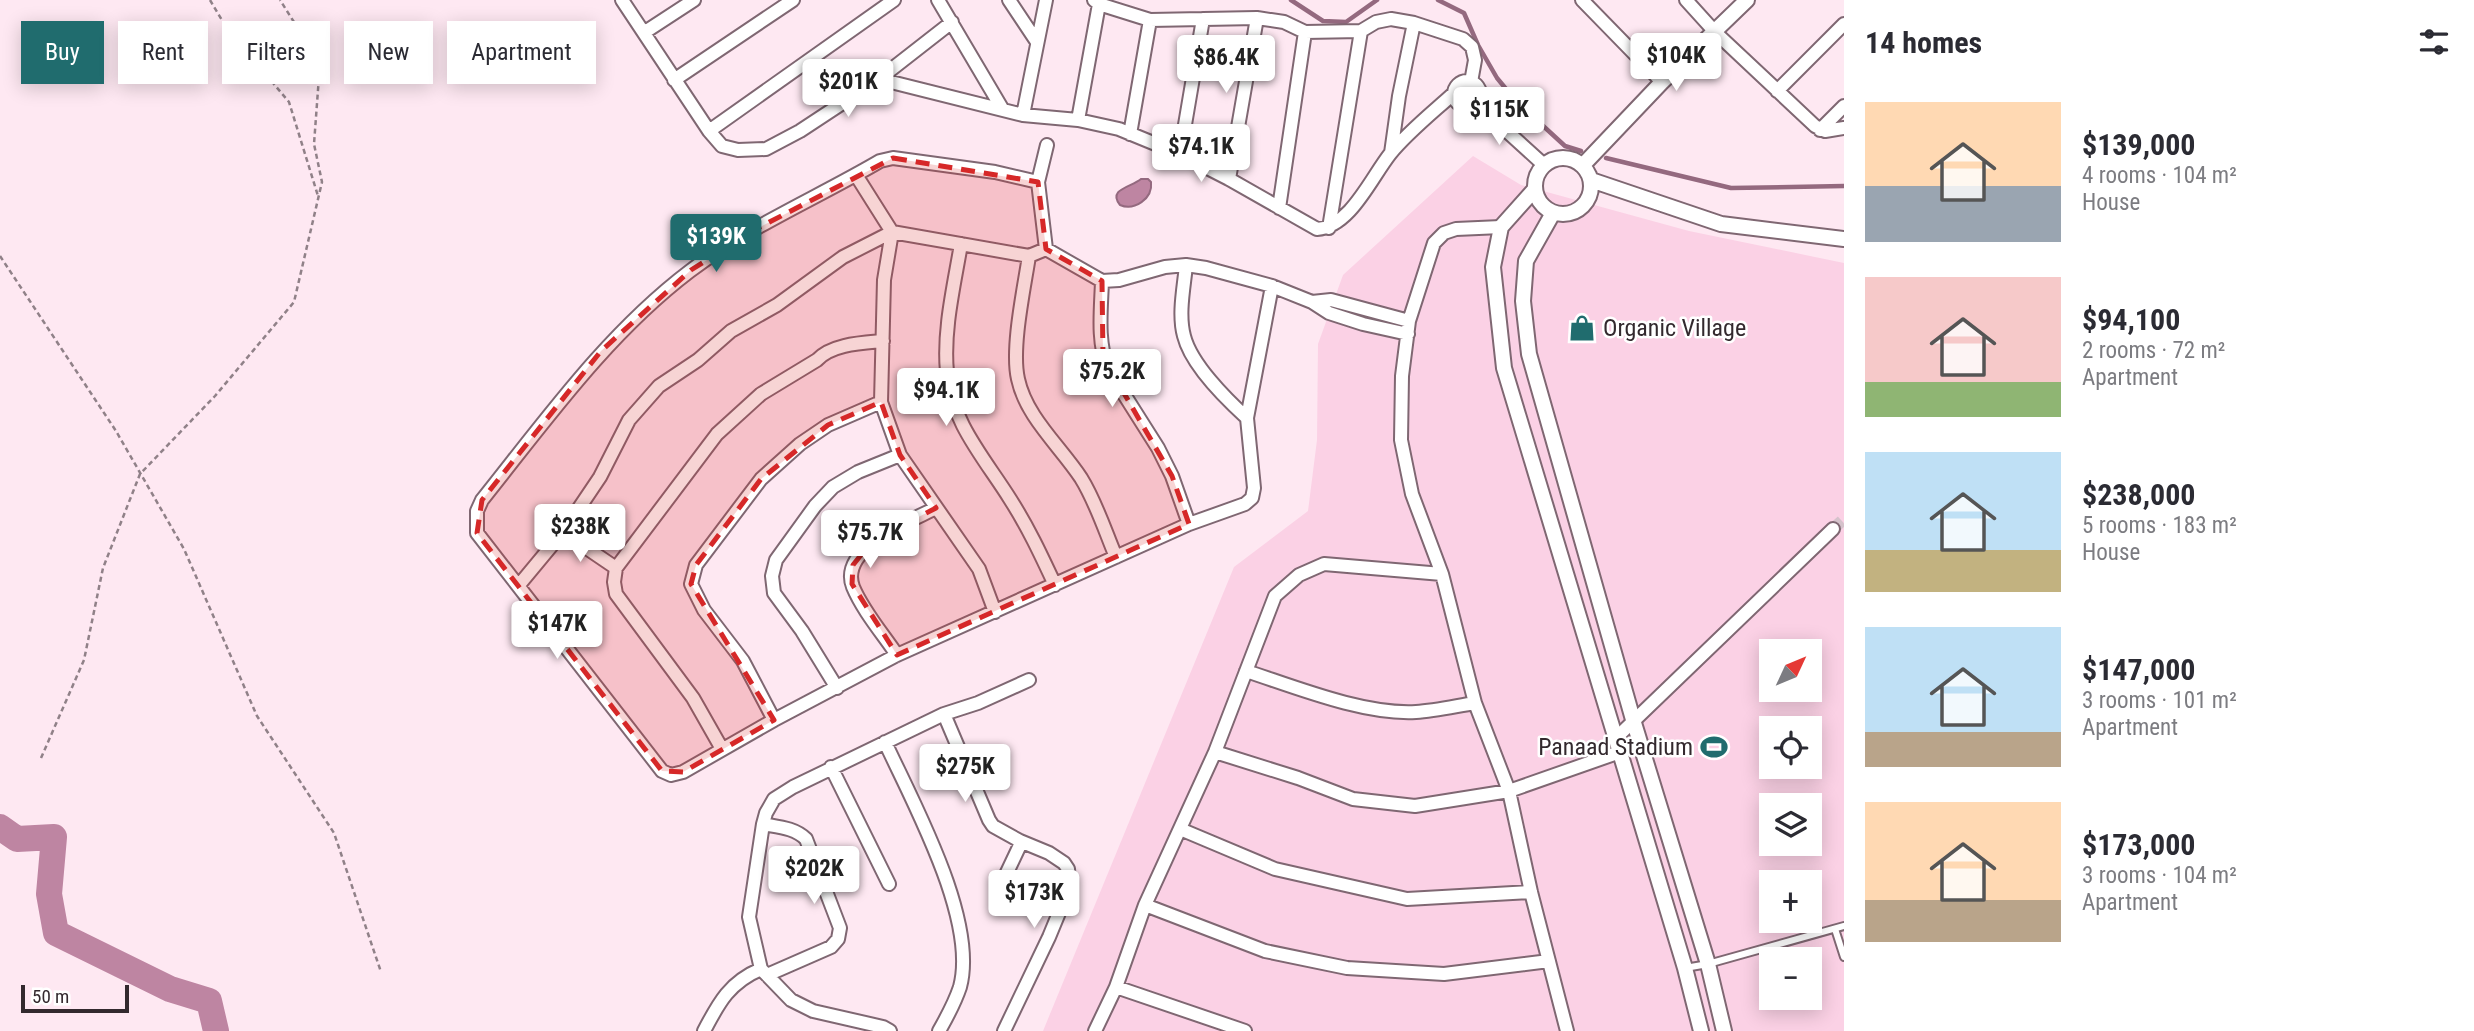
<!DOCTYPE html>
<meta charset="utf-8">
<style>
:root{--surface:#fff;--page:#f2f2f3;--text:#2b2b33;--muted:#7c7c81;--accent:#206c6e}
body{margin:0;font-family:"Roboto Condensed",sans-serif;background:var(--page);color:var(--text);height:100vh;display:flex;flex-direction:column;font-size:26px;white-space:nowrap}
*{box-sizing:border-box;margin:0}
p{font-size:23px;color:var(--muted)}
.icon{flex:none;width:38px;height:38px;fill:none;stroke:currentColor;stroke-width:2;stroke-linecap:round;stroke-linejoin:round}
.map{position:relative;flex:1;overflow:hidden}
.details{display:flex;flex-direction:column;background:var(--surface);width:630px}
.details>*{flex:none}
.hud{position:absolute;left:21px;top:21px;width:665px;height:63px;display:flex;gap:14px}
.needle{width:46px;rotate:46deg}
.buttons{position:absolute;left:1759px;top:639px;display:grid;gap:14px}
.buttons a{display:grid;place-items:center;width:63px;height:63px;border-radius:0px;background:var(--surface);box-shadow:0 4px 18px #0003;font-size:35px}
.scale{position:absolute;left:21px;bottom:18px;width:108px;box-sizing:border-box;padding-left:7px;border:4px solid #33292e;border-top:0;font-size:19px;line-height:24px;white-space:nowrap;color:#33292e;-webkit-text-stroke:5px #fff;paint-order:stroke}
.price{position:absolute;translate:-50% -60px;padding:0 16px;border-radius:7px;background:#fff;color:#222;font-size:23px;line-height:46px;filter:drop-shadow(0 2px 4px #0008)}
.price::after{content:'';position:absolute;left:50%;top:42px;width:21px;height:16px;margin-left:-10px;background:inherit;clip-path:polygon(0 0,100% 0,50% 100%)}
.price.on{background:var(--accent);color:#fff}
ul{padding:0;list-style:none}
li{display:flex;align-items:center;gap:21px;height:175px;padding:0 21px}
li span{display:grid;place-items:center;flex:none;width:196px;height:140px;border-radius:0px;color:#555}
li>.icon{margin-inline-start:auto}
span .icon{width:84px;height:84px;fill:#fffc;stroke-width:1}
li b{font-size:30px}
h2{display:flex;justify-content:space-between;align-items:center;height:84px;padding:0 21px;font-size:30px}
.pill{padding:0 24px;border-radius:0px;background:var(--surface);box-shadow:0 4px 18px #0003;font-size:24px;line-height:63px}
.pill.on{background:var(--accent);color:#fff}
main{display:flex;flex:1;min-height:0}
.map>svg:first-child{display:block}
.green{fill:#fbd1e5;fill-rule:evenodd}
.water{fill:#be85a2;stroke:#94697f;stroke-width:2}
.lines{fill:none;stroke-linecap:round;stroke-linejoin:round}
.stream{stroke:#94697f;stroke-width:4.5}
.river{stroke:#be85a2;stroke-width:26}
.minor-tunnel{stroke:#d5c2cb;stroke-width:12;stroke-dasharray:12 6;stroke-linecap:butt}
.service-casing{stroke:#7f6772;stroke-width:10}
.minor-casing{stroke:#7f6772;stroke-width:16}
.tertiary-casing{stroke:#7f6772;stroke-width:18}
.path{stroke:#908188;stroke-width:2.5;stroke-dasharray:5 3.5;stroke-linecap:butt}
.service{stroke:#fff;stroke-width:6}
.minor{stroke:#fff;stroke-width:12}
.tertiary{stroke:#fff;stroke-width:14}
.marked{fill:#d62828;fill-opacity:0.2;stroke:#d62828;stroke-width:5;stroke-dasharray:14 9;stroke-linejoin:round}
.labels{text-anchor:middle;stroke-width:5;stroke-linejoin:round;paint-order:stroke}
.poi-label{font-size:24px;fill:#33292e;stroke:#fff;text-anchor:start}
</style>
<main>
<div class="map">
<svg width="1844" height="1031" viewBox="0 0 1844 1031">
<rect width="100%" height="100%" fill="#fee8f2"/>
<path class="green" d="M1473,156L1521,185L1689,231L1844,263V1031H1043L1234,567L1308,511L1317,440L1318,344L1343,275ZM1771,651H1810V690H1771ZM1771,728H1810V766H1771ZM1771,805H1810V844H1771ZM1771,882H1810V920H1771ZM1771,959H1810V998H1771Z"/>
<path class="water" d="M1141,179H1148L1151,182C1153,199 1134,211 1120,205C1107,189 1132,187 1141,179Z"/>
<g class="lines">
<path class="stream" d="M1291,0L1323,21L1346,22L1377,0
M1438,0L1464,13L1478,45L1497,78L1516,101L1565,146L1581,151
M1606,158L1731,188L1844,186"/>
<path class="river" d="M0,827L17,839L54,837L49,894L56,933L170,989L209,1001L216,1031"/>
<path class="minor-tunnel" d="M1833,529L1844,519"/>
<g class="service-casing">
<path id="service" d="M1835,929L1844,957
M1685,968L1708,964L1844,926"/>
</g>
<g class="minor-casing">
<path id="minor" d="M622,0L709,131L722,146L738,150L766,149L800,131L879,79L952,22
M938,0L1003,110
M1009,0L1037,42
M1094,0L1099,4L1150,20L1257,18L1284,22L1305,32L1361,31L1376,22L1391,19L1414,23L1463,39L1472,47L1475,60L1471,82
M1582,0L1662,82
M1686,0L1715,32L1815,126L1825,131L1844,128
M645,32L694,0
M879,79L1023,115L1078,120L1119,129L1180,154L1229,179L1317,229C1350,227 1371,178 1390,154C1408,132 1432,113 1453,94
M674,80L793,0
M1454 94a13 13 0 1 1 26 0a13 13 0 1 1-26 0Z
M1777,91L1844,24
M1477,104L1544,165
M1023,115L1046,0
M1078,120L1099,4
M1820,130L1844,106
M709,131L894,0
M1130,134L1150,20
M1391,153L1399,96L1414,23
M1180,154L1203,19
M856,175L892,232L884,280L881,402L900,455L979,569L995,612
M1229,179L1257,18
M1038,182L995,172L893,158L880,161C817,198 748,227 690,271C607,334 546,420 482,500L477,511V533L662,771L671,775L683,772L774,720L897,655L1189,524L1245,504L1252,498L1254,488L1247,418L1272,286
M1279,208L1305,32
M1501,227L1456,229L1444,233L1434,243L1409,321L1402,376L1401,440L1412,494L1442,574L1475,703L1509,791L1531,892L1567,1031
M1329,228L1361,31
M961,244C954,286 943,330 947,372C951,422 985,459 1010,499C1028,527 1041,555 1055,585
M1046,249L1038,182L1047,145
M1029,256C1024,289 1011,348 1018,379C1026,417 1060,446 1081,478C1096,502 1105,531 1116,557
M1186,265C1184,287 1178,314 1184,336C1191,364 1226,399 1247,418
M1102,281C1101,311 1097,341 1108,369L1158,448L1172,476L1189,524
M1312,302L1331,300L1409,321
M563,532L616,568
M519,585L563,532L600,477L629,420L659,386L698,360L731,331L777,305L843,257L892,232L1029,256L1046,249L1102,281L1119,280L1165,267L1186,265L1206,268L1272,286L1312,302L1329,313L1363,324L1408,334
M897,655C883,634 863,611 853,587C838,548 911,521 936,508
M1246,671C1295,687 1364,715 1416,712C1435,711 1456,706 1475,703
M837,688L802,631L774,593L772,576L776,560L815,506L833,487L858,472L900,455
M944,714L989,820L993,826L1020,841V845L1002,883
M774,720L743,661L704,610L691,584L696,565L761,479L800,444L828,425L881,402
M1616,738L1833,529
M885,742C913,803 978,920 960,987C955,1002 947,1017 939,1031
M722,749L693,698L616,594L614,582L616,568L717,434L761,394L817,360C832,344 862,343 883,341
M1215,752L1298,778L1353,799L1415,806L1509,791L1620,752
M831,767L889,884
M763,824C779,827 795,828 806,839L840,928L838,939L831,947L767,975
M1180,829L1275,869L1407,899L1531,892
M1145,905L1265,951L1347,968L1444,974L1549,961
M761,969L749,917L763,824L766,813L774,799L793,787L944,714L978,703L1029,680
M1116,987L1245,1031
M704,1031C719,1002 730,982 761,969L791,1000L813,1011L883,1027L890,1031
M1004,1031L1049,937L1068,891L1069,880L1068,869L1064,863L1049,853L1020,841
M1095,1031L1116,987L1145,905L1215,752L1275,596L1299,575L1324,564L1442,574"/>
</g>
<g class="tertiary-casing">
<path id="tertiary" d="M1535 186a28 28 0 1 1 56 0a28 28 0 1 1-56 0Z
M1583,165L1662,82L1747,0
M1591,180L1721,224L1844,239
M1535,189L1501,227L1493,267L1504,368L1685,968L1701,1031
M1553,213L1526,261L1523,301L1529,354L1634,723L1708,964L1724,1031"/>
</g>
<path class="path" d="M210,0L226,27L289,102L318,196
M0,256L116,431L184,549L257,716L334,833L381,972
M41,758L84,660L103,568L140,474L215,396L294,302L322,182L314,144L320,63L280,0"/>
<use href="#service" class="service"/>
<use href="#minor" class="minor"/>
<use href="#tertiary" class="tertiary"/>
</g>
<path class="marked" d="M893,158L1038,182L1046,249L1102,281L1103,357L1172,476L1189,524L897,655L852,584L853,565L872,541L936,508L900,455L881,402L828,425L761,479L696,565L691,584L774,720L683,772L662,771L477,533L482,500L601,351L691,270L760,227Z"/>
<defs>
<g id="shop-bare" transform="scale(2.1)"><path d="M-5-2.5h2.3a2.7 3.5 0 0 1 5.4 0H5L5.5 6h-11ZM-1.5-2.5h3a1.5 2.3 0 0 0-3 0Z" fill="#206c6e" stroke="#fff" stroke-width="2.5" paint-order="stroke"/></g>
<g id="stadium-bare" transform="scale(2.1)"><path d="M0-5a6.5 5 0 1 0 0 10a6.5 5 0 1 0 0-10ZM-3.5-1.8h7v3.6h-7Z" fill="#206c6e" stroke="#fff" stroke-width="2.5" paint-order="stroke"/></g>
</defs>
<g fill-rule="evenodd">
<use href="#shop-bare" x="1582" y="328"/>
<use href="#stadium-bare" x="1714" y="747"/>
</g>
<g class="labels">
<g class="poi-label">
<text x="1603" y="336">Organic Village</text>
<text x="1693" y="755" text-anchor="end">Panaad Stadium</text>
</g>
</g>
</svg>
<div class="buttons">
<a><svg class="needle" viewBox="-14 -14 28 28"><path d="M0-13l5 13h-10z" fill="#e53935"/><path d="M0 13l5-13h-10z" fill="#7c7c81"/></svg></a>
<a><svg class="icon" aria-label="locate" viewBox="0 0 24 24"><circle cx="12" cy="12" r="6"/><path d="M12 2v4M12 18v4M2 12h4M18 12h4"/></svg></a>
<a><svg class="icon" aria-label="layers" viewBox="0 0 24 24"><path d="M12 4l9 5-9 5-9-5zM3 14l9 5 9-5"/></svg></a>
<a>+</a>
<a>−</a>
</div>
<div class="scale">50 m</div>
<b class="price" style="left:1676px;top:93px">$104K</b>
<b class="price" style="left:1226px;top:95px">$86.4K</b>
<b class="price" style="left:848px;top:119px">$201K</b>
<b class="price" style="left:1499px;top:147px">$115K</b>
<b class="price" style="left:1201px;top:184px">$74.1K</b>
<b class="price on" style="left:716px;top:274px">$139K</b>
<b class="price" style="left:1112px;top:409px">$75.2K</b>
<b class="price" style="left:946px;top:428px">$94.1K</b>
<b class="price" style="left:580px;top:564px">$238K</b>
<b class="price" style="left:870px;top:570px">$75.7K</b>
<b class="price" style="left:557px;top:661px">$147K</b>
<b class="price" style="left:965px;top:804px">$275K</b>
<b class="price" style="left:814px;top:906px">$202K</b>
<b class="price" style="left:1034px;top:930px">$173K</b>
<div class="hud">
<a class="pill on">Buy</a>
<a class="pill">Rent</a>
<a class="pill">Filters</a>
<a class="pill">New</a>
<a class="pill">Apartment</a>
</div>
</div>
<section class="details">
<h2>14 homes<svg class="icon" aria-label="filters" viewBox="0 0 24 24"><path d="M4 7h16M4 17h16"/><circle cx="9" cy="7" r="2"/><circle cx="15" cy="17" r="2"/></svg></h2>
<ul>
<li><span style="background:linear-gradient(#ffd9b3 60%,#9aa5b1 0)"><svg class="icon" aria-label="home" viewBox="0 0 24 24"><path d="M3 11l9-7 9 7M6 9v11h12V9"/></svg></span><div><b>$139,000</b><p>4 rooms · 104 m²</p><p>House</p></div></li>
<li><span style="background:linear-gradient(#f6c9c9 75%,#8fb573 0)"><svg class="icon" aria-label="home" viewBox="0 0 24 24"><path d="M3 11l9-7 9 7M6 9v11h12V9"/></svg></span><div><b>$94,100</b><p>2 rooms · 72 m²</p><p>Apartment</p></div></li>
<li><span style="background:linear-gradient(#bfe0f5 70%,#c2b280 0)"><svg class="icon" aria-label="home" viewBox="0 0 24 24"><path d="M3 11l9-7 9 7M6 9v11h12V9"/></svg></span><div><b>$238,000</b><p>5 rooms · 183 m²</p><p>House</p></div></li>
<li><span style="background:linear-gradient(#bfe0f5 75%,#b9a48a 0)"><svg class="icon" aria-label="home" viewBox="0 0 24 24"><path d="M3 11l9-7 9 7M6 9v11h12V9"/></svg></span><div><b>$147,000</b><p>3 rooms · 101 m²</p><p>Apartment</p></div></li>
<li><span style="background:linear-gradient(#ffd9b3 70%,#b9a48a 0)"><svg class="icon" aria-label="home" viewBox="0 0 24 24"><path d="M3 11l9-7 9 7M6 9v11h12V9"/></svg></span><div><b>$173,000</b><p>3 rooms · 104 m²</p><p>Apartment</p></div></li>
</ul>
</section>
</main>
